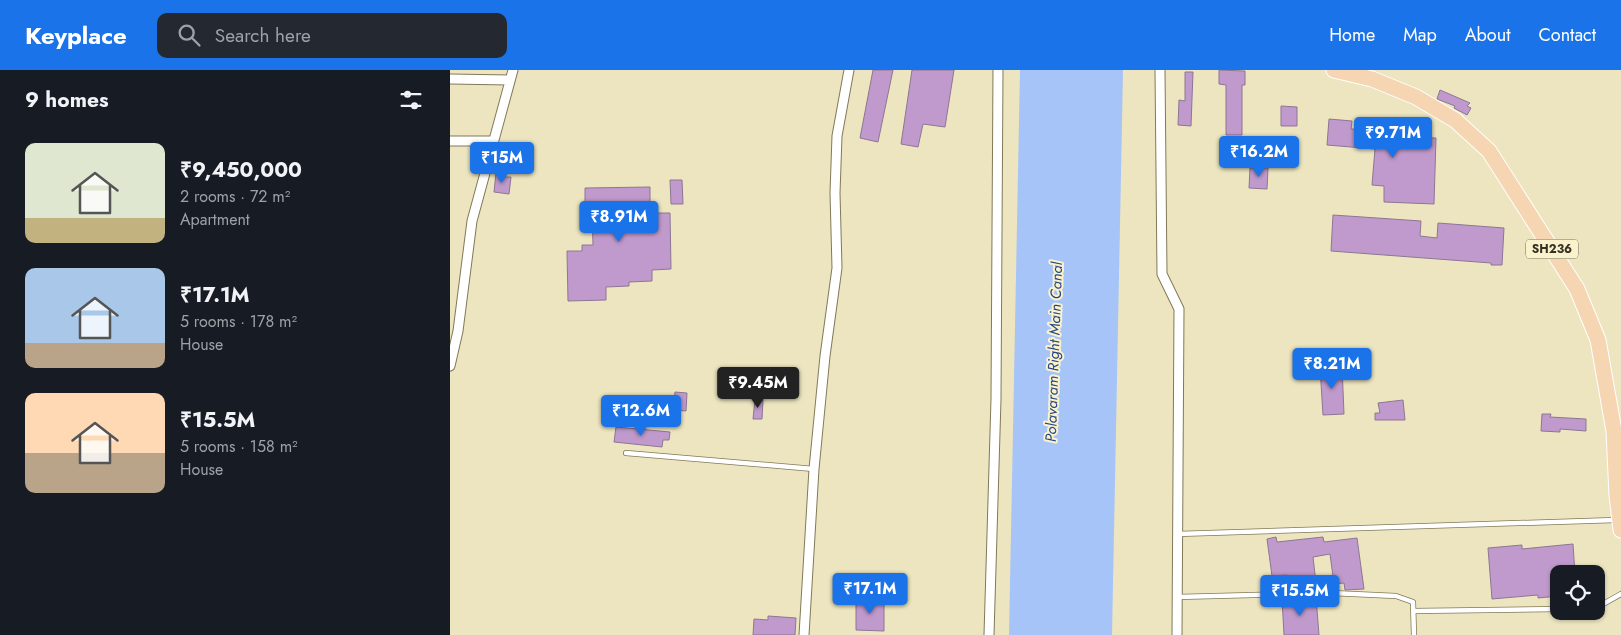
<!DOCTYPE html>
<meta charset="utf-8">
<style>
:root{--surface:#171b24;--page:#242831;--text:#f1f3f6;--muted:#9ea1a6;--accent:#1a73e8}
body{margin:0;font-family:Jost,sans-serif;background:var(--page);color:var(--text);height:100vh;display:flex;flex-direction:column;font-size:19px;white-space:nowrap}
*{box-sizing:border-box;margin:0}
p{font-size:16px;color:var(--muted)}
.icon{flex:none;width:28px;height:28px;fill:none;stroke:currentColor;stroke-width:2;stroke-linecap:round;stroke-linejoin:round}
.map{position:relative;flex:1;overflow:hidden}
.drawer{display:flex;flex-direction:column;background:var(--surface);width:450px}
.drawer>*{flex:none}
.fabs{position:absolute;left:1100px;top:495px;display:grid;gap:10px}
.fabs a{display:grid;place-items:center;width:55px;height:55px;border-radius:10px;background:var(--surface);box-shadow:0 1px 4px #0004;font-size:25px}
.price{position:absolute;translate:-50% -42px;padding:0 11px;border-radius:5px;background:var(--accent);color:#fff;font-size:16px;line-height:32px;filter:drop-shadow(0 1px 2px #0008)}
.price::after{content:'';position:absolute;left:50%;top:30px;width:15px;height:11px;margin-left:-8px;background:inherit;clip-path:polygon(0 0,100% 0,50% 100%)}
.price.active{background:#222;color:#fff}
ul{padding:0;list-style:none}
li{display:flex;align-items:center;gap:15px;height:125px;padding:0 25px}
li span{display:grid;place-items:center;flex:none;width:140px;height:100px;border-radius:10px;color:#555}
li>.icon{margin-inline-start:auto}
span .icon{width:60px;height:60px;fill:#fffc;stroke-width:1}
li b{font-size:21px}
h2{display:flex;justify-content:space-between;align-items:center;height:60px;padding:0 25px;font-size:21px}
header{display:flex;align-items:center;gap:30px;box-sizing:border-box;height:70px;padding:0 25px;background:var(--accent);color:#fff}
header strong{font-size:24px}
nav{display:flex;gap:28px;margin-inline-start:auto;font-size:18px}
.search{width:350px;height:45px;background:var(--page);display:flex;align-items:center;gap:12px;box-sizing:border-box;padding:0 18px;border-radius:10px;color:var(--muted);font-size:19px}
main{display:flex;flex:1;min-height:0}
.map>svg:first-child{display:block}
.water{fill:#a6c4f8}
.building{fill:#c09acc;stroke:#8c7793}
.lines{fill:none;stroke-linecap:round;stroke-linejoin:round}
.service-casing{stroke:#817958;stroke-width:6}
.minor-casing{stroke:#817958;stroke-width:11}
.primary-casing{stroke:#fff;stroke-width:17}
.service{stroke:#fff;stroke-width:4.5}
.minor{stroke:#fff;stroke-width:9}
.primary{stroke:#f5d5b2;stroke-width:15}
.labels{text-anchor:middle;stroke-width:4;stroke-linejoin:round;paint-order:stroke}
.shield{fill:#faf2cd;stroke:#706c56;stroke-width:1}
.shield-label{font-size:12px;font-weight:bold;fill:#353223}
.water-label{font-size:15px;font-style:italic;fill:#244684;stroke:#faf2cd}
</style>
<header>
<strong>Keyplace</strong>
<div class="search"><svg class="icon" aria-label="search" viewBox="0 0 24 24"><circle cx="10" cy="10" r="6"/><path d="M15 15l6 6"/></svg>Search here</div>
<nav><a>Home</a><a>Map</a><a>About</a><a>Contact</a></nav>
</header>
<main>
<section class="drawer">
<h2>9 homes<svg class="icon" aria-label="filters" viewBox="0 0 24 24"><path d="M4 7h16M4 17h16"/><circle cx="9" cy="7" r="2"/><circle cx="15" cy="17" r="2"/></svg></h2>
<ul>
<li><span style="background:linear-gradient(#dfe7d0 75%,#c2b280 0)"><svg class="icon" aria-label="home" viewBox="0 0 24 24"><path d="M3 11l9-7 9 7M6 9v11h12V9"/></svg></span><div><b>₹9,450,000</b><p>2 rooms · 72 m²</p><p>Apartment</p></div></li>
<li><span style="background:linear-gradient(#a9c7e8 75%,#b9a48a 0)"><svg class="icon" aria-label="home" viewBox="0 0 24 24"><path d="M3 11l9-7 9 7M6 9v11h12V9"/></svg></span><div><b>₹17.1M</b><p>5 rooms · 178 m²</p><p>House</p></div></li>
<li><span style="background:linear-gradient(#ffd9b3 60%,#b9a48a 0)"><svg class="icon" aria-label="home" viewBox="0 0 24 24"><path d="M3 11l9-7 9 7M6 9v11h12V9"/></svg></span><div><b>₹15.5M</b><p>5 rooms · 158 m²</p><p>House</p></div></li>
</ul>
</section>
<div class="map">
<svg width="1171" height="565" viewBox="0 0 1171 565">
<rect width="100%" height="100%" fill="#ece5c0"/>
<path class="water" d="M570,0H673L662,565H559Z"/>
<path class="building" d="M423,0H443L428,72L410,68Z
M462,0H504L495,57L473,54L468,77L451,74Z
M769,0L795,1V15H792V65H776V15L769,14Z
M735,2H743L741,56L728,55L729,30L735,31Z
M990,20L1020,33L1017,36L1021,38L1017,45L1004,38L1005,36L987,29Z
M831,36L847,37V56H831Z
M938,48L953,49L951,67L986,68L984,134L934,132V116L922,115L925,79L877,75L879,49L902,51L901,59L934,60Z
M800,98H818L817,119L799,118Z
M46,103L56,104L55,107H61L59,124L44,122Z
M220,110H232L233,134H221Z
M200,117V143H220L221,199L202,200V211L179,212V216L156,217V230L118,231L117,181H132V175H143L142,139H135V118Z
M883,145L971,151L970,166L987,168L988,153L1054,158L1052,195H1041V193L881,181Z
M892,296L894,344L873,345L870,297Z
M225,322L237,323L236,341L223,340Z
M305,329L313,330L312,349H303Z
M953,330L955,350H925V343H930L928,333Z
M1092,344H1101L1100,347L1136,349V361L1110,359V362L1091,361Z
M166,357L220,362L219,370H213L212,377L164,372Z
M826,467L827,472L873,467L874,472L907,468L914,519L895,520L894,513L884,514L880,484L863,487L866,513L848,516L847,509L838,510L837,505L822,506L817,469Z
M1123,474L1125,504H1109V526L1088,528V525L1042,529L1038,478L1072,475V479Z
M866,527L869,565H834L832,529Z
M406,529L434,530V561L406,560Z
M318,546L346,548L345,565H303L304,549L318,550Z"/>
<g class="lines">
<g class="service-casing">
<path id="service" d="M176,383L364,399
M727,464L1166,450
M727,527L882,523L946,526L963,532L964,565
M1146,538L1171,524
M964,541L1109,539"/>
</g>
<g class="minor-casing">
<path id="minor" d="M710,0L712,204L729,239L727,565
M0,9L60,10
M0,71H43
M0,296L8,261L22,151L63,0
M354,565L364,399L375,286L387,198L385,123L387,66L399,0
M539,565L546,329L548,0"/>
</g>
<g class="primary-casing">
<path id="primary" d="M884,0L922,9L966,27L1005,50L1039,81L1127,219L1148,270L1164,361L1167,425L1171,460"/>
</g>
<use href="#service" class="service"/>
<use href="#minor" class="minor"/>
<use href="#primary" class="primary"/>
</g>
<g class="labels">
<rect class="shield" x="1076" y="169.5" width="52" height="19" rx="4"/>
<g class="shield-label">
<text x="1102" y="183">SH236</text>
</g>
<g class="water-label">
<text transform="translate(604 282) rotate(-88)" y="5">Polavaram Right Main Canal</text>
</g>
</g>
</svg>
<div class="fabs">
<a><svg class="icon" aria-label="locate" viewBox="0 0 24 24"><circle cx="12" cy="12" r="6"/><path d="M12 2v4M12 18v4M2 12h4M18 12h4"/></svg></a>
</div>
<b class="price" style="left:943px;top:89px">₹9.71M</b>
<b class="price" style="left:809px;top:108px">₹16.2M</b>
<b class="price" style="left:52px;top:114px">₹15M</b>
<b class="price" style="left:169px;top:173px">₹8.91M</b>
<b class="price" style="left:882px;top:320px">₹8.21M</b>
<b class="price active" style="left:308px;top:339px">₹9.45M</b>
<b class="price" style="left:191px;top:367px">₹12.6M</b>
<b class="price" style="left:420px;top:545px">₹17.1M</b>
<b class="price" style="left:850px;top:547px">₹15.5M</b>
</div>
</main>
